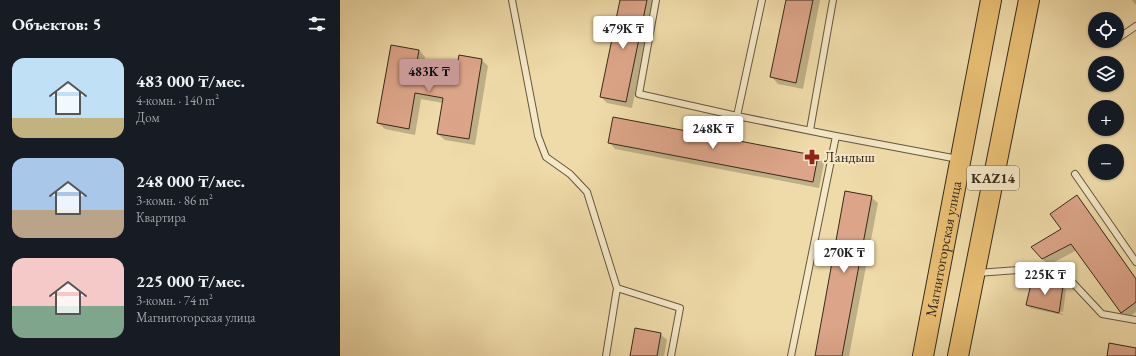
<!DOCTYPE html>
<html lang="ru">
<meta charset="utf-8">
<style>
:root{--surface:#171b24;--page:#242831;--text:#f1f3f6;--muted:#9ea1a6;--accent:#c59692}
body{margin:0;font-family:"EB Garamond",serif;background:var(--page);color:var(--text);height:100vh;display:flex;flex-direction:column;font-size:15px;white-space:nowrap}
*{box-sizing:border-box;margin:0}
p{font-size:13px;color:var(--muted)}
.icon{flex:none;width:22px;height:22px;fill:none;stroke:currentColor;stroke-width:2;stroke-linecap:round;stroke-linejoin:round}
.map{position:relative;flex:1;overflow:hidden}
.drawer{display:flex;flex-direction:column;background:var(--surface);width:340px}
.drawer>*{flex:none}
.buttons{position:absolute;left:748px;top:12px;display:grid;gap:8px}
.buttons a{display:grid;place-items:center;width:36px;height:36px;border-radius:50%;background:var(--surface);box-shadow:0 1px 3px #0004;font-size:20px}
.price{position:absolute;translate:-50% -34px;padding:0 9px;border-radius:4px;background:#fff;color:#222;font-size:13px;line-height:26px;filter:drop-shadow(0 1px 2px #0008)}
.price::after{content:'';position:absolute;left:50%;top:24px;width:12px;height:9px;margin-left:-6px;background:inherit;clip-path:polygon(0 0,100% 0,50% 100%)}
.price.selected{background:var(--accent);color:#111}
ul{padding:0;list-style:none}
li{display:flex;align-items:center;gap:12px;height:100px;padding:0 12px}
li span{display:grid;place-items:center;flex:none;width:112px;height:80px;border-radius:12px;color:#555}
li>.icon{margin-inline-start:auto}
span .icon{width:48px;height:48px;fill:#fffc;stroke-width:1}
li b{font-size:17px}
h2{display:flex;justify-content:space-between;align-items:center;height:48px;padding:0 12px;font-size:17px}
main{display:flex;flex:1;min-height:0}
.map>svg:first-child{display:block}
.shadow{fill:#0003}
.building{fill:#dca488;stroke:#372a1b}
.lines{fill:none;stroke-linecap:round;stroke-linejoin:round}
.service-casing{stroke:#65563e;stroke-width:8}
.primary-casing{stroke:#372a1b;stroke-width:22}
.service{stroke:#f5e8c7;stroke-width:6}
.primary{stroke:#e8be74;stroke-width:20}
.labels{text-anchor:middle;stroke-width:4;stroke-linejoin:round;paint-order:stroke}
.shield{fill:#f5e8c7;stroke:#70634f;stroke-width:1}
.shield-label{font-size:14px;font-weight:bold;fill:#372a1b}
.poi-label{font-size:15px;fill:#372a1b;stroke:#f5e8c7;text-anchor:start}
.street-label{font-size:15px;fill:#372a1b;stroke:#f5e8c7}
</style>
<main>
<section class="drawer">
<h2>Объектов: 5<svg class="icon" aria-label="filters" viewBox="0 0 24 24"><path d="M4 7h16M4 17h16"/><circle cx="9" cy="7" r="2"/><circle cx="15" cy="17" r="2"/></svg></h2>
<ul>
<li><span style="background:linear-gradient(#bfe0f5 75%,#c2b280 0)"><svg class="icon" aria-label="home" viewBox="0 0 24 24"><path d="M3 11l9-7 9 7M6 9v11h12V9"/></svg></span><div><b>483 000 ₸/мес.</b><p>4-комн. · 140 m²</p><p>Дом</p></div></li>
<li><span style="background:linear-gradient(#a9c7e8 65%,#b9a48a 0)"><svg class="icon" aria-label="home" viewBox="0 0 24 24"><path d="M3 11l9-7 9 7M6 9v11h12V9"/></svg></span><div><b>248 000 ₸/мес.</b><p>3-комн. · 86 m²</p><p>Квартира</p></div></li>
<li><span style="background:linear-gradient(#f6c9c9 60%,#7fa58c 0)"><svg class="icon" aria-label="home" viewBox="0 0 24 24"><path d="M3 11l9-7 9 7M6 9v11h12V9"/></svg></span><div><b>225 000 ₸/мес.</b><p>3-комн. · 74 m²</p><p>Магнитогорская улица</p></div></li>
</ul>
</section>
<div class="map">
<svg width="796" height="356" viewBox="0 0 796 356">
<rect width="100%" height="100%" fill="#efdba9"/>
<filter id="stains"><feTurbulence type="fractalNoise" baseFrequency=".005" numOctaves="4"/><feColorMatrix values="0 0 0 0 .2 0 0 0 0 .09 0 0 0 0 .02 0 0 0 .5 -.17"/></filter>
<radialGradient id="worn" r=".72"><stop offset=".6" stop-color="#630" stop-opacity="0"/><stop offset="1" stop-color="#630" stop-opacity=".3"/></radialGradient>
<path class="shadow" d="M281,0H314L292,108L267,103L261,97Z
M447,0H480L463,89L438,84L432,77Z
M792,0H796V5Z
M79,50L85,57L82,75L115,81L120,56L142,60L148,66L135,145L105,140L98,134L103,103L81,99L75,135L45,129L38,123Z
M269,142L477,157L484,163L479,188L275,149Z
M531,197L538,203L509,356H476Z
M737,197L743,203L796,278V312L787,318L780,312L737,250L709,265L702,259L722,229Z
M722,287L726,290L723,312L690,305V307L723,314V315L690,308L687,304Z
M320,334L327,340L324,356H291Z"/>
<path class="building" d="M280,0H307L286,102L260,97Z
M446,0H473L456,83L430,77Z
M51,45L79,50L75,73L114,80L119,55L142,59L129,139L97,134L103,98L75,93L69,129L37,123Z
M273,117L478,156L473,182L268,143Z
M505,191L532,196L502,356H475Z
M737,195L796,279V302L781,313L731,244L702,259L691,247L721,229L710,214Z
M692,280L723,286L719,313L686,305Z
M295,328L321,333L317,356H290Z
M769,343L796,348V356H767Z"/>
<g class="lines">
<g class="service-casing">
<path id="service" d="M172,0L198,136L206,157L230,174L247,192L277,288
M316,0L299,94L397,116L496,136L451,356
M777,39L796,26
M397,116L422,0
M470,130L493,0
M496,136L618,159
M735,174L796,262
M637,273L718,267L762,314L796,320
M266,356L277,288L340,308L331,356"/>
</g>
<g class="primary-casing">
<g id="primary">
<path id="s1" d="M583,356L651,0"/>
<path d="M618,356L689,0"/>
</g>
</g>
<use href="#service" class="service"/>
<use href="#primary" class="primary"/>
</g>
<defs>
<g id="pharmacy-bare" transform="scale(1.2)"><path d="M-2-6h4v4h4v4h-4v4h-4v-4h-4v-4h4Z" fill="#8f2418" stroke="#f5e8c7" stroke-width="2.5" paint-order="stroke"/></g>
</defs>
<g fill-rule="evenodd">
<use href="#pharmacy-bare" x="472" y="157"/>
</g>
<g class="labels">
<rect class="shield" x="627" y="166" width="52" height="24" rx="3"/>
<g class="shield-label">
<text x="653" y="183">KAZ14</text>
</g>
<g class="poi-label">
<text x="484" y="162">Ландыш</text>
</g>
<g class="street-label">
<text dy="5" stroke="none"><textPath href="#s1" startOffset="109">Магнитогорская улица</textPath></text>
</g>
</g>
<rect width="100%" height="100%" filter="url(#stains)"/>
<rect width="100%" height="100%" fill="url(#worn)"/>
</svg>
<div class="buttons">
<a><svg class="icon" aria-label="locate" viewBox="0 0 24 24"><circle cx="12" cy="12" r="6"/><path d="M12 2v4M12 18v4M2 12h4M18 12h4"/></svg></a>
<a><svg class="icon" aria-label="layers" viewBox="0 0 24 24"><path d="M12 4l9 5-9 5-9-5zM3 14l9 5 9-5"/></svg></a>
<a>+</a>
<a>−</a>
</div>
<b class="price" style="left:283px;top:50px">479K ₸</b>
<b class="price selected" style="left:89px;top:93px">483K ₸</b>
<b class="price" style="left:373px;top:150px">248K ₸</b>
<b class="price" style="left:504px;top:274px">270K ₸</b>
<b class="price" style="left:705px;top:296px">225K ₸</b>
</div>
</main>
